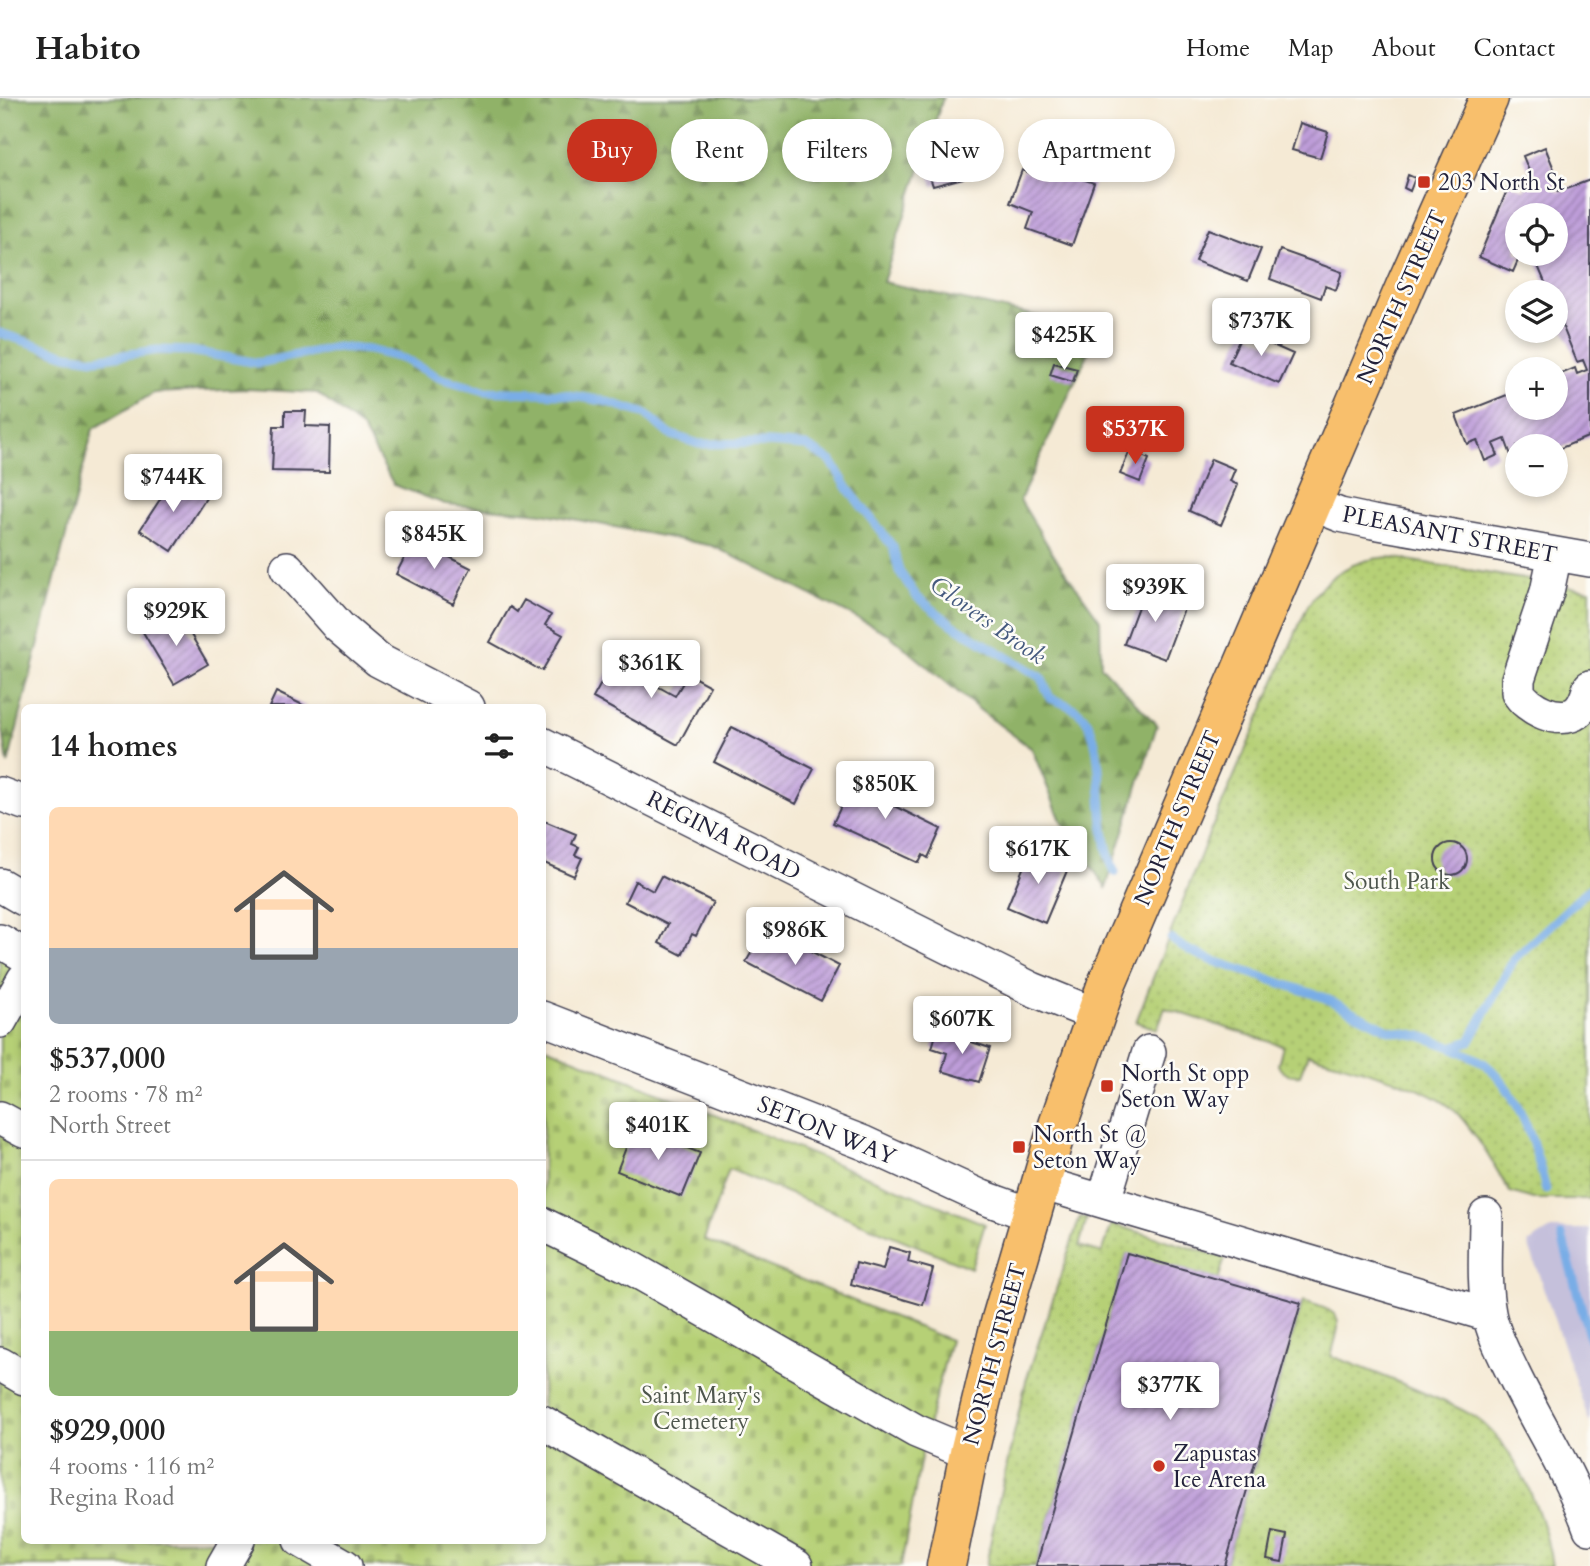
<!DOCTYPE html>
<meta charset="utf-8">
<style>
:root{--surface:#fff;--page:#f6f6f6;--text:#222;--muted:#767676;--line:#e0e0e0;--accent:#c8321e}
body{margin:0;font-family:Cardo,serif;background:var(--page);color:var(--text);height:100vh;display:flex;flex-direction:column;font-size:26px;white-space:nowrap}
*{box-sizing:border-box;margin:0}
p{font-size:23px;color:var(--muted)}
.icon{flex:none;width:38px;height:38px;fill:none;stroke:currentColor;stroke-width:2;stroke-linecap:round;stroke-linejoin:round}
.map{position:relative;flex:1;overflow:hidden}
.side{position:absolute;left:21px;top:606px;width:525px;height:840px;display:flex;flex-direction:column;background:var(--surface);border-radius:10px;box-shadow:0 4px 10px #0003}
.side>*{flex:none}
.hud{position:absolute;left:567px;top:21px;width:665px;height:63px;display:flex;gap:14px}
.tools{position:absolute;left:1505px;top:105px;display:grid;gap:14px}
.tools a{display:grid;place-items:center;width:63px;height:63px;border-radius:50%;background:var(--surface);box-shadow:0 4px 10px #0003;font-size:35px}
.price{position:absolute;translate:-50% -60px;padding:0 16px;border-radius:7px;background:#fff;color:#222;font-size:23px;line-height:46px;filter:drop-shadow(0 2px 4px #0008)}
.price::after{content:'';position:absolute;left:50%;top:42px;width:21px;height:16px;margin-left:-10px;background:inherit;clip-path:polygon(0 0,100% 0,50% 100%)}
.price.selected{background:var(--accent);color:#fff}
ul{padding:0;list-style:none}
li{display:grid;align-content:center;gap:14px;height:371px;padding:0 28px}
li+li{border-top:2px solid var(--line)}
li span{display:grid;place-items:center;height:217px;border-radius:10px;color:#555}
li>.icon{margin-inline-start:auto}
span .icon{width:126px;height:126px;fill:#fffc;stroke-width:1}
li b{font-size:30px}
h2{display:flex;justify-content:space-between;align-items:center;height:84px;padding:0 28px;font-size:30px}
.tag{padding:0 24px;border-radius:32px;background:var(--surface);box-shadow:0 4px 10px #0003;font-size:24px;line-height:63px}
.tag.selected{background:var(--accent);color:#fff}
header{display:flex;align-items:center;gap:42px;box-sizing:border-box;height:98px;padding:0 35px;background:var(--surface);border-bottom:2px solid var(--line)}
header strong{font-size:33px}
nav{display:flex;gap:38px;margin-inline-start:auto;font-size:24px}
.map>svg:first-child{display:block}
.industrial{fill:#c5c0db}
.forest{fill:url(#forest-firs);stroke:#596a51;stroke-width:2}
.cemetery{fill:url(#cemetery-stones);stroke:#6c7958;stroke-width:2}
.park{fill:url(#park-dots);stroke:#6c7958;stroke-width:2}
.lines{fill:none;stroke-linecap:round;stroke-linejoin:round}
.stream{stroke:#79ade6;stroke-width:9}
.building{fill:url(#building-hatch)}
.minor-casing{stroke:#424052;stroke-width:36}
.major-casing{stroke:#424052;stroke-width:41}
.minor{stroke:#fff;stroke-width:33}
.major{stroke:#f8bf6c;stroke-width:38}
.poi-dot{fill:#c8321e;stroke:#fdfcf7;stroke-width:2.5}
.labels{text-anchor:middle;stroke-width:5;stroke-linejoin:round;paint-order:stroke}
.poi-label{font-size:23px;fill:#22223b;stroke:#fdfcf7;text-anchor:start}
.street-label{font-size:23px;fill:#22223b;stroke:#fdfcf7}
.park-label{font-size:23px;fill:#4e564d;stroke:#fdfcf7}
.water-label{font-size:24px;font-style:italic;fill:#455a7f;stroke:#fdfcf7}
</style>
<header>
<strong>Habito</strong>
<nav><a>Home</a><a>Map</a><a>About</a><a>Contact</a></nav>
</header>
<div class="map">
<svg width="1590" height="1468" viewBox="0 0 1590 1468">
<defs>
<pattern id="forest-firs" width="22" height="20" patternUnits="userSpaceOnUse" patternTransform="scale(1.75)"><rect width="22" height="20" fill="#90b267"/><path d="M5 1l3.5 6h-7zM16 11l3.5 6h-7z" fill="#759056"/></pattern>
<pattern id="cemetery-stones" width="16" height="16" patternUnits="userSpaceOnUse" patternTransform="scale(1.75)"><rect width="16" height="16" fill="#b6d076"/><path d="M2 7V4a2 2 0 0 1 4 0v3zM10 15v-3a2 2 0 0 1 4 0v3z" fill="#9cb267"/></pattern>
<pattern id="park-dots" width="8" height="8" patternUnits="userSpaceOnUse" patternTransform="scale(1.75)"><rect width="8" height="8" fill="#b6d076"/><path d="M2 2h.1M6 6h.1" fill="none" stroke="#9cb267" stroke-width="1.8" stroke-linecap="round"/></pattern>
<pattern id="building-hatch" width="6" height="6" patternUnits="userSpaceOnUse" patternTransform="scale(1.75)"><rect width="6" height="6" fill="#be9dd9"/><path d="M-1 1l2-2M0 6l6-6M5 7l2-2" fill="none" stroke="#9a80b1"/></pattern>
</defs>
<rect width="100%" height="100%" fill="#fdfcf7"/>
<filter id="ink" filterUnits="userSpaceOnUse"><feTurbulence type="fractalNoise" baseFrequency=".0143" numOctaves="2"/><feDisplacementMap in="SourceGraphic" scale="14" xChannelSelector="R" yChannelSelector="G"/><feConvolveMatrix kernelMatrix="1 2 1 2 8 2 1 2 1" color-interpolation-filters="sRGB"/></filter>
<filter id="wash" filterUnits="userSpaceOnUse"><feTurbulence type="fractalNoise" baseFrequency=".00686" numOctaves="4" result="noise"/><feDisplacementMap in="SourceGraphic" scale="28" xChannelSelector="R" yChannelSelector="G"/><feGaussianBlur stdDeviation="1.57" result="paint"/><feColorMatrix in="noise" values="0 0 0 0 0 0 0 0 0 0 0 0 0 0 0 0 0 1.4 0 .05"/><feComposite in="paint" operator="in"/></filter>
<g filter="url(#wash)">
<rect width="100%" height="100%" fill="#f5ead5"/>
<path class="industrial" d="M1551,1131H1590V1326L1528,1145Z"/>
<path class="forest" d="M0,0H943L883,184L1099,232L1020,402L1055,459L1100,522L1101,568L1157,627L1106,790L1062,725L1032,651L981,613L887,535L713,448L542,415L445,406L394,387L362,330L317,295L247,291L154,295L93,331L8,666L0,615Z"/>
<path class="cemetery" d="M0,832L24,846V1442H542L543,948L985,1126L971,1170L729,1071L704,1142L950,1242L923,1348L901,1468H0Z"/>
<path class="park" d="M1389,459L1590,492V1101H1533L1510,1094C1494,1068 1479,1039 1458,1016C1430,986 1349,969 1308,956L1300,977C1291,978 1282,977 1278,967L1283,948L1165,910L1157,931L1136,924L1207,741L1307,509C1325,478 1352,461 1389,459Z
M1080,1119L1087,1121L1079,1148L1102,1155L1112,1126L1225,1160L1218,1182L1127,1156L1036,1468H986L997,1410L1026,1283Z
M1303,1203C1345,1216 1342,1217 1331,1258C1363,1270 1395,1282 1426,1296C1447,1305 1470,1313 1487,1329C1521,1361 1546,1423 1552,1468H1225Z"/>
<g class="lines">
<path class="stream" d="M0,235L67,257L95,261L158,252L191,253L258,265L337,249L369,252L404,261L440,280L485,293L563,296L604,303L646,316L669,336L699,346L768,345L806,348L831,363L849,392L893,449L899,473L917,499L953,527L1041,579L1050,600C1061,604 1075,609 1083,618C1109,647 1093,730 1115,774
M1171,841L1188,852L1211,862L1323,899L1389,932L1421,938L1451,949L1470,943L1514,861L1590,790
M1451,949C1462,954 1476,959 1485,966C1520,994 1536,1051 1546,1092
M1562,1138L1590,1241"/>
</g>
<g id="blocks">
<path class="building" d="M1300,25L1328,34L1320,60L1292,52Z
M1545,49L1554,71L1550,73L1558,94L1590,82V338L1556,352V348H1517V367L1515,368L1505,341L1493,346L1498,357L1485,363L1477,342L1467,346L1456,317L1517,293V310H1556V278L1575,270L1577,276L1587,272L1583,262L1577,264L1556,212V194H1549L1533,156H1556V117H1517V156H1530L1519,160L1513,174L1479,159L1510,85L1525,92L1531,78L1523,58Z
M958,61L963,80L933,88L927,70Z
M1048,69L1094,85L1072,147L1027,131L1033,114L1010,105L1022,72L1045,80Z
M1408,77L1415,80L1410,93L1404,90Z
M1208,131L1261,151L1248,183L1195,163Z
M1280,152L1342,174L1336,192L1325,188L1321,200L1270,181Z
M1243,234L1293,256L1279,286L1229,264Z
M1054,265L1077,271L1073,284L1050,277Z
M285,313H306L305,328L330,329L329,374L272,373L274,328H285Z
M1130,352L1149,361L1140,384L1120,376Z
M1211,361L1235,371L1230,383L1238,387L1221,427L1189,413Z
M174,380L206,400L172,453L140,432Z
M414,441L471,470L453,506L396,476Z
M1145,490L1186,505L1165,561L1124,546Z
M524,502L551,517L545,527L563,537L542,573L490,544L510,509L517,514Z
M177,513L208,566L174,586L143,534Z
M619,553L638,564L632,574L675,598L688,576L710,588L678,647L593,600Z
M276,594L307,609H269Z
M732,629L814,671L796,706L714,664Z
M856,677L894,695L888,705L941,731L928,760L923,757L919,765L833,725Z
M542,722L576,736L572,746L579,749L575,757L582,760L574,778L542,764Z
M1435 761a16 16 0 1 1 32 0a16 16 0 1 1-32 0Z
M1031,751L1069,768L1045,825L1007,809Z
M661,778L713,804L696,838L692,836L682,857L659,845L668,826L625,804L635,783L653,793Z
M786,840L839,868L821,903L746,864L759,841L780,852Z
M937,933L990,950L979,984L942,973L947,955L932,950Z
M634,1029L700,1055L682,1099L617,1073Z
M889,1149L910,1155L908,1164L933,1171L923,1207L851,1186L856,1165L883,1172Z
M1127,1155L1301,1205L1225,1468H1036Z
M1272,1434L1287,1437L1282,1464L1267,1461Z"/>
</g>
</g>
<g filter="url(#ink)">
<use href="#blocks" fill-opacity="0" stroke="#424052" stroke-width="2"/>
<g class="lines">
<g class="minor-casing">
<path id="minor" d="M1312,406L1340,417L1373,424L1590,462
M1555,456L1547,494L1518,581V594C1526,610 1560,627 1577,614C1585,608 1587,598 1590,589
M287,470L339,529L378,562L468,609
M542,646L1032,891L1096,917
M0,696L24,705
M0,787L24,801
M0,843L24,857
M542,920L864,1045L982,1099L1032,1117
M0,923L24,881
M0,1020L24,1033
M1041,1085L1489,1217
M1104,1102L1149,954
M1486,1118C1486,1150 1483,1183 1489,1215C1493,1236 1504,1256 1513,1275C1538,1327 1570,1375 1590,1430
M542,1126L626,1167L916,1333L969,1355
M0,1266L24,1280
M542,1324L796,1468
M300,1442L345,1468
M223,1468L238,1442"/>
</g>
<g class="major-casing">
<path id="major" d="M946,1468L969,1355L1001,1221L1058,1027L1106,888L1406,186L1489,0"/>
</g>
<use href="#minor" class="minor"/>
<use href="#major" class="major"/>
</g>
</g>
<g class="poi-dot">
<rect x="1417" y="77" width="14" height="14" rx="3.5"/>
<rect x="1100" y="981" width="14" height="14" rx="3.5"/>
<rect x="1012" y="1042" width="14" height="14" rx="3.5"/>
<circle cx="1159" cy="1368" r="7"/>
</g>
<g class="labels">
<g class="poi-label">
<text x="1438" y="92">203 North St</text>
<text x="1121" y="983">North St opp<tspan x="1121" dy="26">Seton Way</tspan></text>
<text x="1033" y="1044">North St @<tspan x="1033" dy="26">Seton Way</tspan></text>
<text x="1173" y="1363">Zapustas<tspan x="1173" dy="26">Ice Arena</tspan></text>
</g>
<g class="street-label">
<text transform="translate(1401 199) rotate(-66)" y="8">NORTH STREET</text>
<text transform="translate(1450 436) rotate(11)" y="8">PLEASANT STREET</text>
<text transform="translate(1177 720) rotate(-67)" y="8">NORTH STREET</text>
<text transform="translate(724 737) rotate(27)" y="8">REGINA ROAD</text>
<text transform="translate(827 1032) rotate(22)" y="8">SETON WAY</text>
<text transform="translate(994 1256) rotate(-75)" y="8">NORTH STREET</text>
</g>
<g class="park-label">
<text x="1397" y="791">South Park</text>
<text x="701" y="1305">Saint Mary's<tspan x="701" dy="26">Cemetery</tspan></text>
</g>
<g class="water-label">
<text transform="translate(988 522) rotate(35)" y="8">Glovers Brook</text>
</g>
</g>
</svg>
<div class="tools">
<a><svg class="icon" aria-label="locate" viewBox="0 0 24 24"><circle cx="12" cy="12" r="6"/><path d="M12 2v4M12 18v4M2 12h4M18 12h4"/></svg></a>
<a><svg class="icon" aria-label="layers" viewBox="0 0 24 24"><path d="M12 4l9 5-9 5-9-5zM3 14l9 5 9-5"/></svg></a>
<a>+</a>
<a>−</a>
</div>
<b class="price" style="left:1261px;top:260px">$737K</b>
<b class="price" style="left:1064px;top:274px">$425K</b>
<b class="price selected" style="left:1135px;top:368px">$537K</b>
<b class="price" style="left:173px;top:416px">$744K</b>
<b class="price" style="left:434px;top:473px">$845K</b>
<b class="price" style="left:1155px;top:526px">$939K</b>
<b class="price" style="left:176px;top:550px">$929K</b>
<b class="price" style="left:651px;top:602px">$361K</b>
<b class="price" style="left:885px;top:723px">$850K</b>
<b class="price" style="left:1038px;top:788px">$617K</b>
<b class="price" style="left:795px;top:869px">$986K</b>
<b class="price" style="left:962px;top:958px">$607K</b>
<b class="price" style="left:658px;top:1064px">$401K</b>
<b class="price" style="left:1170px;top:1324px">$377K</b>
<div class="hud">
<a class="tag selected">Buy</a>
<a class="tag">Rent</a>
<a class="tag">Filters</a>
<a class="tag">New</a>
<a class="tag">Apartment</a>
</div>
<section class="side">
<h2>14 homes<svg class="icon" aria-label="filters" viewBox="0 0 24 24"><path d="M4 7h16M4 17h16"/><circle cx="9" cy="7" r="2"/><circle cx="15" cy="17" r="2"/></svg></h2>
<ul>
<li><span style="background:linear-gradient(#ffd9b3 65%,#9aa5b1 0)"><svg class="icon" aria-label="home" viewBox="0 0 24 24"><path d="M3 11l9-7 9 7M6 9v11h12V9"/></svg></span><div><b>$537,000</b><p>2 rooms · 78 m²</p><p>North Street</p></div></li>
<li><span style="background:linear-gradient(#ffd9b3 70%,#8fb573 0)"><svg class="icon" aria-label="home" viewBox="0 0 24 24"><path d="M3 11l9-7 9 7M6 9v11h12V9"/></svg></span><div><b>$929,000</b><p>4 rooms · 116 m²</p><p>Regina Road</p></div></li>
</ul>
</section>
</div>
